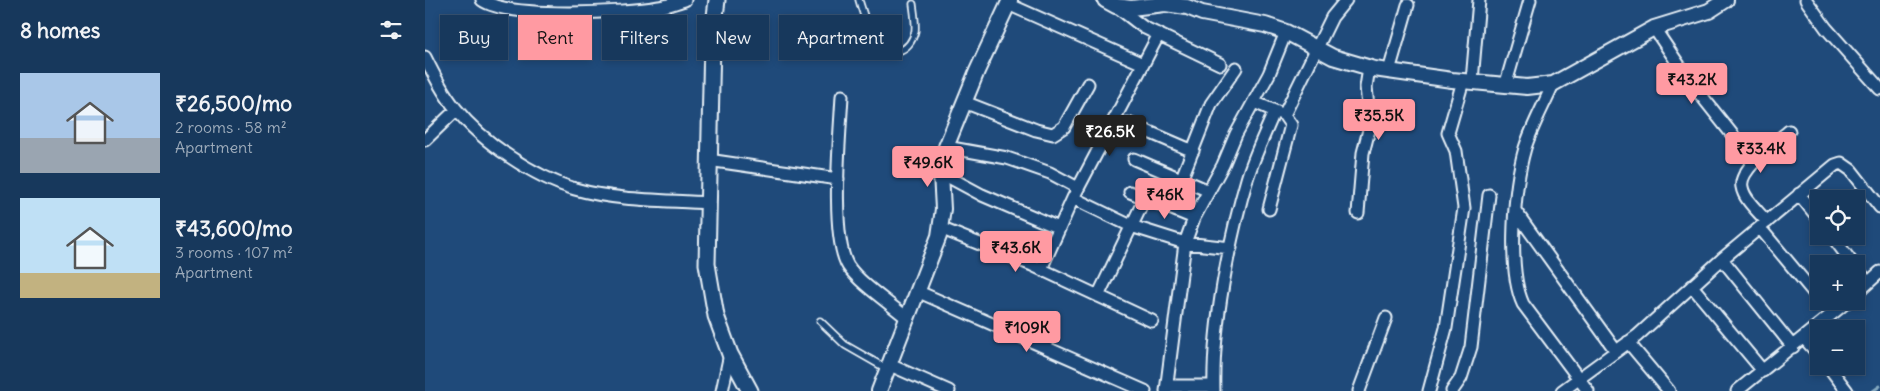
<!DOCTYPE html>
<meta charset="utf-8">
<style>
:root{--surface:#17385c;--page:#244365;--text:#f1f3f6;--muted:#9eacbb;--line:#365272;--accent:#ff9aa2}
body{margin:0;font-family:Delius,sans-serif;background:var(--page);color:var(--text);height:100vh;display:flex;flex-direction:column;font-size:19px;white-space:nowrap}
*{box-sizing:border-box;margin:0}
p{font-size:16px;color:var(--muted)}
.icon{flex:none;width:28px;height:28px;fill:none;stroke:currentColor;stroke-width:2;stroke-linecap:round;stroke-linejoin:round}
.map{position:relative;flex:1;overflow:hidden}
.panel{display:flex;flex-direction:column;background:var(--surface);width:425px}
.panel>*{flex:none}
.top-card{position:absolute;left:15px;top:15px;width:475px;height:45px;display:flex;gap:10px}
.controls{position:absolute;left:1385px;top:190px;display:grid;gap:10px}
.controls a{display:grid;place-items:center;width:55px;height:55px;border-radius:0px;background:var(--surface);box-shadow:0 2px 8px #0003,0 0 0 1px var(--line);font-size:25px}
.price{position:absolute;translate:-50% -42px;padding:0 11px;border-radius:5px;background:var(--accent);color:#111;font-size:16px;line-height:32px;filter:drop-shadow(0 1px 2px #0008)}
.price::after{content:'';position:absolute;left:50%;top:30px;width:15px;height:11px;margin-left:-8px;background:inherit;clip-path:polygon(0 0,100% 0,50% 100%)}
.price.selected{background:#222;color:#fff}
ul{padding:0;list-style:none}
li{display:flex;align-items:center;gap:15px;height:125px;padding:0 20px}
li span{display:grid;place-items:center;flex:none;width:140px;height:100px;border-radius:0px;color:#555}
li>.icon{margin-inline-start:auto}
span .icon{width:60px;height:60px;fill:#fffc;stroke-width:1}
li b{font-size:21px}
h2{display:flex;justify-content:space-between;align-items:center;height:60px;padding:0 20px;font-size:21px}
.chip{padding:0 18px;border-radius:0px;background:var(--surface);box-shadow:0 2px 8px #0003,0 0 0 1px var(--line);font-size:18px;line-height:45px}
.chip.selected{background:var(--accent);color:#111}
main{display:flex;flex:1;min-height:0}
.map>svg:first-child{display:block}
.lines{fill:none;stroke-linecap:round;stroke-linejoin:round}
.stream{stroke:#84a9c0;stroke-width:3}
.service-casing{stroke:#e8f1f8;stroke-width:9}
.minor-casing{stroke:#e8f1f8;stroke-width:15}
.tertiary-casing{stroke:#e8f1f8;stroke-width:18}
.secondary-casing{stroke:#e8f1f8;stroke-width:19}
.service{stroke:#1f4a7a;stroke-width:5.5}
.minor{stroke:#1f4a7a;stroke-width:11}
.tertiary{stroke:#1f4a7a;stroke-width:14}
.secondary{stroke:#1f4a7a;stroke-width:15}
</style>
<main>
<section class="panel">
<h2>8 homes<svg class="icon" aria-label="filters" viewBox="0 0 24 24"><path d="M4 7h16M4 17h16"/><circle cx="9" cy="7" r="2"/><circle cx="15" cy="17" r="2"/></svg></h2>
<ul>
<li><span style="background:linear-gradient(#a9c7e8 65%,#9aa5b1 0)"><svg class="icon" aria-label="home" viewBox="0 0 24 24"><path d="M3 11l9-7 9 7M6 9v11h12V9"/></svg></span><div><b>₹26,500/mo</b><p>2 rooms · 58 m²</p><p>Apartment</p></div></li>
<li><span style="background:linear-gradient(#bfe0f5 75%,#c2b280 0)"><svg class="icon" aria-label="home" viewBox="0 0 24 24"><path d="M3 11l9-7 9 7M6 9v11h12V9"/></svg></span><div><b>₹43,600/mo</b><p>3 rooms · 107 m²</p><p>Apartment</p></div></li>
</ul>
</section>
<div class="map">
<svg width="1455" height="391" viewBox="0 0 1455 391">
<rect width="100%" height="100%" fill="#1f4a7a"/>
<filter id="ink" filterUnits="userSpaceOnUse"><feTurbulence type="fractalNoise" baseFrequency=".02" numOctaves="2"/><feDisplacementMap in="SourceGraphic" scale="10" xChannelSelector="R" yChannelSelector="G"/><feConvolveMatrix kernelMatrix="1 2 1 2 8 2 1 2 1" color-interpolation-filters="sRGB"/></filter>
<g filter="url(#ink)">
<g class="lines">
<path class="stream" d="M1448,391L1455,386"/>
<g class="service-casing">
<path id="service" d="M434,0C438,13 442,29 450,40C464,59 485,53 490,31C491,23 489,12 488,4
M395,321L420,345L462,369"/>
</g>
<g class="minor-casing">
<path id="minor" d="M57,0C83,19 201,13 234,7C243,6 252,2 260,0
M1381,0L1401,28L1455,89
M583,4L718,64
M691,6L718,27L795,64
M1229,28L1264,80L1329,162
M0,57C9,75 18,93 31,109C57,142 109,177 150,189C192,201 239,200 283,203
M964,71L983,5
M1047,81L1054,0
M1081,83L1105,0
M1128,84C1119,105 1107,126 1100,148C1089,186 1082,269 1098,304L1163,391
M417,96C415,134 405,236 423,266C435,284 466,304 483,319
M539,102L611,130L628,134L639,127L663,84
M829,102L859,115L866,125L844,209
M859,115L907,17L921,0
M703,123L768,151
M0,140L31,110
M521,147L582,158L625,173L653,188
M709,159L784,191
M283,160L413,179
M516,173L557,195L634,228
M1374,194L1394,219
M648,198L706,226L760,243L806,248
M720,198L769,218
M745,208L786,104L811,68
M1091,212L1191,351
M933,213L938,153L945,126L941,87L944,68
M1342,222C1334,212 1319,200 1317,187C1313,170 1351,142 1364,131
M515,228L607,265L727,321
M1335,228L1394,299
M1407,236L1428,264
M1297,259L1368,347
M1431,267L1443,283
M616,269L648,198L734,34
M1267,286L1338,371
M494,292L720,391
M1431,294L1455,272
M673,296L720,198L705,192
M1379,338L1394,355
M1203,342L1244,391
M465,365L524,391
M1403,366L1422,391
M742,386H788
M297,391L305,354
M741,391L760,243L769,218L798,165L811,134L844,74L861,32
M789,391C787,328 804,240 822,179C829,156 840,134 849,112
M934,391L961,318
M1004,391L1021,328L1039,208L1031,151L1023,133L1038,81
M1027,391L1036,378L1046,347L1064,195
M1137,391L1212,336L1297,259L1410,165L1416,163L1426,170L1455,207
M1312,391L1423,301"/>
</g>
<g class="tertiary-casing">
<path id="tertiary" d="M680,0L691,6L706,8L740,4L762,7L777,13L840,25L861,32L908,57L949,69L1027,80L1102,87L1128,84L1229,28L1284,11L1301,0
M454,391L514,236L518,209L516,173L521,147L552,71L585,0"/>
</g>
<g class="secondary-casing">
<path id="secondary" d="M292,0L287,41L282,264L291,316L305,354L325,391"/>
</g>
<use href="#service" class="service"/>
<use href="#minor" class="minor"/>
<use href="#tertiary" class="tertiary"/>
<use href="#secondary" class="secondary"/>
</g>
</g>
</svg>
<div class="controls">
<a><svg class="icon" aria-label="locate" viewBox="0 0 24 24"><circle cx="12" cy="12" r="6"/><path d="M12 2v4M12 18v4M2 12h4M18 12h4"/></svg></a>
<a>+</a>
<a>−</a>
</div>
<b class="price" style="left:1267px;top:105px">₹43.2K</b>
<b class="price" style="left:954px;top:141px">₹35.5K</b>
<b class="price selected" style="left:685px;top:157px">₹26.5K</b>
<b class="price" style="left:1336px;top:174px">₹33.4K</b>
<b class="price" style="left:503px;top:188px">₹49.6K</b>
<b class="price" style="left:740px;top:220px">₹46K</b>
<b class="price" style="left:591px;top:273px">₹43.6K</b>
<b class="price" style="left:602px;top:353px">₹109K</b>
<div class="top-card">
<a class="chip">Buy</a>
<a class="chip selected">Rent</a>
<a class="chip">Filters</a>
<a class="chip">New</a>
<a class="chip">Apartment</a>
</div>
</div>
</main>
